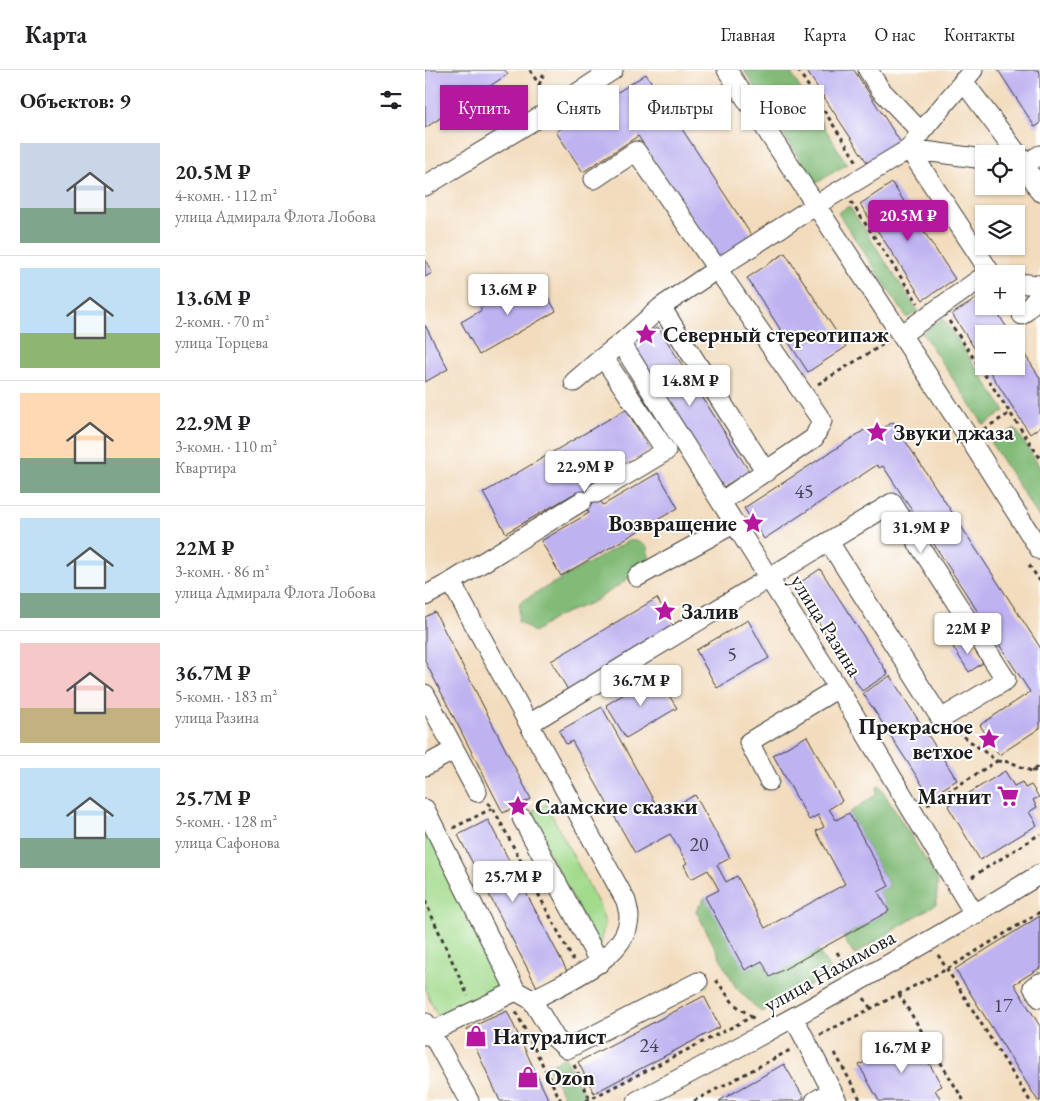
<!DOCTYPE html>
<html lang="ru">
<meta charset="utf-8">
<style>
:root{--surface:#fff;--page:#f6f6f6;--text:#202124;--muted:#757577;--line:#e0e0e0;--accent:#b5179e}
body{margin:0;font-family:"EB Garamond",serif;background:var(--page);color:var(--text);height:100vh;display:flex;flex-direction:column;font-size:19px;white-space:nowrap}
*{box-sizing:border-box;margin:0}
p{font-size:16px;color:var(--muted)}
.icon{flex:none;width:28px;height:28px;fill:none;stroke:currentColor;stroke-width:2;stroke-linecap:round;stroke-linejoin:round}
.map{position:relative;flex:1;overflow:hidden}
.sheet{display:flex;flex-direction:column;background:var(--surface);width:425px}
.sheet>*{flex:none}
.top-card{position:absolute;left:15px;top:15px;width:475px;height:45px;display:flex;gap:10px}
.fabs{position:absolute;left:550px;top:75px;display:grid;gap:10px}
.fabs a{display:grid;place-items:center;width:50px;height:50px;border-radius:0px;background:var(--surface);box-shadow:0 1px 4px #0004;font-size:25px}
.price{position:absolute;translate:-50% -42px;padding:0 11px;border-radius:5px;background:#fff;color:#222;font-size:16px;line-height:32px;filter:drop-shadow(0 1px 2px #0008)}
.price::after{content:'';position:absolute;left:50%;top:30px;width:15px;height:11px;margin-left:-8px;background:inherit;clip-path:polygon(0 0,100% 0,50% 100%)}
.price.on{background:var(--accent);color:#fff}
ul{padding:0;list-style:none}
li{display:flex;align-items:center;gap:15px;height:125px;padding:0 20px}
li+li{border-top:1px solid var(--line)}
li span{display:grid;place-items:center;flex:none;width:140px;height:100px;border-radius:0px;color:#555}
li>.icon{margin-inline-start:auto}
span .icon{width:60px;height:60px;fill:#fffc;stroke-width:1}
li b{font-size:21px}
h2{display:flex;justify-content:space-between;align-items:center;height:60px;padding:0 20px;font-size:21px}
.tag{padding:0 18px;border-radius:0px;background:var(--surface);box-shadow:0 1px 4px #0004;font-size:18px;line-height:45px}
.tag.on{background:var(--accent);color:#fff}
header{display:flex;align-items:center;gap:30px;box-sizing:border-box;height:70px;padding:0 25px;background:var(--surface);border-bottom:1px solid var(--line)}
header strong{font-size:24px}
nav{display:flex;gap:28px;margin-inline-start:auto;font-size:18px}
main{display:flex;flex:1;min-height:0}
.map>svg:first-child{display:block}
.green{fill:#a3db8d;stroke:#607c54}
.forest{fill:#82bb78;stroke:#4f6c4a}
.building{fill:#beb2f0}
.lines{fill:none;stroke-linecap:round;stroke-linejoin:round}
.minor-casing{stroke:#3c3934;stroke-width:21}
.path{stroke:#3c3934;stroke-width:3;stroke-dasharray:4 4;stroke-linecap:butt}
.minor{stroke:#fff;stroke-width:19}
.labels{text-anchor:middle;stroke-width:4;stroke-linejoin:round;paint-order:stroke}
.number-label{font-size:20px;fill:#444251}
.poi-label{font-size:22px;font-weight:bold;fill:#1c1c1c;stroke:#fff;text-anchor:start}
.street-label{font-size:22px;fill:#1c1c1c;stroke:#fff}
</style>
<header>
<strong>Карта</strong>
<nav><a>Главная</a><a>Карта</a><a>О нас</a><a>Контакты</a></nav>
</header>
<main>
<section class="sheet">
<h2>Объектов: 9<svg class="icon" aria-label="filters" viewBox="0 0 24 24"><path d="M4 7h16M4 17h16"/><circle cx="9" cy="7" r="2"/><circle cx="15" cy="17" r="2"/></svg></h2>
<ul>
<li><span style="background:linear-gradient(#c9d6e8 65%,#7fa58c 0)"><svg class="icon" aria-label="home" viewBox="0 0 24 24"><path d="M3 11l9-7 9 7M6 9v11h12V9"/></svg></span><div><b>20.5M ₽</b><p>4-комн. · 112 m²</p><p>улица Адмирала Флота Лобова</p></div></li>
<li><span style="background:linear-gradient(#bfe0f5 65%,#8fb573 0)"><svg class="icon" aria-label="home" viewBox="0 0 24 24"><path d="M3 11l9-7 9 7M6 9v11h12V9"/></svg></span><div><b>13.6M ₽</b><p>2-комн. · 70 m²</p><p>улица Торцева</p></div></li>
<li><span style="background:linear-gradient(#ffd9b3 65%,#7fa58c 0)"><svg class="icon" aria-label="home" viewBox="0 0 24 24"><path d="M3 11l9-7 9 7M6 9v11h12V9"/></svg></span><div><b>22.9M ₽</b><p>3-комн. · 110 m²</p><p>Квартира</p></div></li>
<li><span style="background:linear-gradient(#bfe0f5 75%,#7fa58c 0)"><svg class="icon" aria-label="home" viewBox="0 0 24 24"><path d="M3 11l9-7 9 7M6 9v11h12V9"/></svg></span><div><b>22M ₽</b><p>3-комн. · 86 m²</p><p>улица Адмирала Флота Лобова</p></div></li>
<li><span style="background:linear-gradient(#f6c9c9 65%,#c2b280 0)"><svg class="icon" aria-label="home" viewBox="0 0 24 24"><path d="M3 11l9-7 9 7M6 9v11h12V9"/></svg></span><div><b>36.7M ₽</b><p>5-комн. · 183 m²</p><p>улица Разина</p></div></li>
<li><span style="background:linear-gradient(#bfe0f5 70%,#7fa58c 0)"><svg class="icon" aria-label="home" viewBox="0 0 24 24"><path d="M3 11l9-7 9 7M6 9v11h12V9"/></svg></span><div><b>25.7M ₽</b><p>5-комн. · 128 m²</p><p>улица Сафонова</p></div></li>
</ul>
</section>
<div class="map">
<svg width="615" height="1031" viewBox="0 0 615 1031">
<rect width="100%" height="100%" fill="#fff"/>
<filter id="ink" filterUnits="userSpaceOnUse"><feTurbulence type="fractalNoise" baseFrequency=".02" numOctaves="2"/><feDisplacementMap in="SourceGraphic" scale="10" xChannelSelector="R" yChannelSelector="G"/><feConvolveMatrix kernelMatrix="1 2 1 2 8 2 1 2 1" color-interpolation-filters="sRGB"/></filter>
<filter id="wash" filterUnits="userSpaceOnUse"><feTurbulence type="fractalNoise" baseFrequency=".0096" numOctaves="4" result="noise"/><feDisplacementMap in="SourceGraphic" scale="20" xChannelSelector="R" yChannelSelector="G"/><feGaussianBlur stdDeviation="1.12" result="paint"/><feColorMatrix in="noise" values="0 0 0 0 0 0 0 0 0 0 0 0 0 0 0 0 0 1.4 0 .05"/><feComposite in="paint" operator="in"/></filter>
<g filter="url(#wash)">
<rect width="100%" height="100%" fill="#f2dcbd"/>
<path class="green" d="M121,734L175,837L180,853L174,877L103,744Z
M6,762L78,914L12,945L0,919V765Z"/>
<path class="forest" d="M319,0H364L422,94L390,114Z
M424,136L493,241L482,248L413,143Z
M518,248L580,341L559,355L497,263Z
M590,358L615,397V449L566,373Z
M203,471H214L222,477L225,491L196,514L168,532L133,546L109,562L93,551L95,532Z
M454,715L513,810L511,834L429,885L418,867L464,841L453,822L464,816L424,743L452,724L451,719Z
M280,827L337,891L345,906L393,880L407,903L336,942L311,918L271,841Z
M140,987L161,1026L152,1031H141L123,996Z"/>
<g id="blocks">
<path class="building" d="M0,0H80L83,4L36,35V39L31,44L20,45L0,58Z
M381,0H429L478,76L445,97Z
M573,0H613L615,2V54L610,57Z
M221,4L327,166L293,188L213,66L158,102L131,62Z
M467,113L530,209L498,230L435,134Z
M360,183L421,277L383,302L322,208Z
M0,189L7,203L0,207Z
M113,209L131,241L54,285L36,252L57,240L55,238L90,219L91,221Z
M559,224V236H568L586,264H559V293L527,244Z
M0,255L23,299L0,312Z
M233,257L324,401L297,418L206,273Z
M591,271L615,308V357L605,364L561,296H591Z
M201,339L225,380L166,415L178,435L233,403L253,438L136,506L116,471L164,443L152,422L81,463L58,423Z
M468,352L615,577V658L574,685L555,655L605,622L458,396L454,398L452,395L339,469L319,438L441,359L446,366Z
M395,499L463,604L437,621L370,516Z
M232,528L249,557L143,620L126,591Z
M10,542L106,729L78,743L0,591V547Z
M323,550L344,588L292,618L271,580Z
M542,568L558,593L544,602L528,577Z
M231,605L252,638L201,668L181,635Z
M465,606L532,710L505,727L438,623Z
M177,637L236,744L270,725L305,788L292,795L301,812L312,806L340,858L420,814L391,761L399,757L393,745L384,750L348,685L382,666L417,731L404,739L411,750L424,743L464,816L453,822L464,841L345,907L337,891L320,900L280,827L294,820L283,800L266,809L259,795L262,793L245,764L210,783L147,671L141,674L134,661Z
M580,701L589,716L597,712L600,718L606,715L614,727L608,730L612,737L604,742L612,755L555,790L523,736Z
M63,750L142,901L112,917L33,765Z
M615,846V898L589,914L615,956V1031H613L530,899Z
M279,926L295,957L169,1023L153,992Z
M82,941L124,1031H75L42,959Z
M488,965L517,1016L510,1020L517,1031H454L434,995Z
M359,994L379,1028L375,1031H294Z"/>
</g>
</g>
<g filter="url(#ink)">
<use href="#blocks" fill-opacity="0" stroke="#3c3934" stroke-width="1"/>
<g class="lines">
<g class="minor-casing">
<path id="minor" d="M302,0L544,368L615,480
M443,0L455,19L496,62
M548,0L496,62L484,79L391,135L292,199L236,237L196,273L413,618L550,845
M538,11L600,94L615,122
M559,89L484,79L565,202L562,204
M591,93L600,94L615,85
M169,109L211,81L397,351L389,368L297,431
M0,116L129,38L188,0
M591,213L615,215
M236,237L341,402
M597,245L615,225
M476,265L559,206
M149,312L178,287
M171,423L241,381L178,287L196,273
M212,507L310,453
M26,512L201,831C202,836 204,842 204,847C203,888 138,913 107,930L91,921
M0,526L26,512L157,431
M0,624L52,722
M104,654L467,433L581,610L516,649L404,472
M0,696L29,680
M344,711L324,672L413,618
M0,739L91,921L0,965
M97,748L175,893
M615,913L608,917L615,928
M107,930L130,968L142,979L273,912
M369,948L412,1031
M1,953L44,1031
M212,1031C349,959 484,886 615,804
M390,1031L407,1021"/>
</g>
<path class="path" d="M105,0L119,23
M373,0L432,92
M114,15L120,0
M426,132L493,233
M524,251L615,388
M393,314L462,272
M559,359L585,343
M604,495L615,511
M572,691L585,692L606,701L615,695
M607,701L615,700
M63,733L68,738L148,890
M502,735L572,691L531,661
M28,758L68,738
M547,807L615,764
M0,831L43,926
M412,882L422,899
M513,885L605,1031
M291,910L309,934L327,947
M474,924L539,1031
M439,928L446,939
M91,942L136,1031
M395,965L522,899L615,842
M410,983L436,1031
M149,995L165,1029
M161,1031L327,947L330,950
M269,1031L367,979"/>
<use href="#minor" class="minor"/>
</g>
</g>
<defs>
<g id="sight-bare" transform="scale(1.725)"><path d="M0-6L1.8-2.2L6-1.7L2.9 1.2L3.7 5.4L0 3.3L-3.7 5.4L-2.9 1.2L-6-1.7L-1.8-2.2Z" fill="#b5179e" stroke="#fff" stroke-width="2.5" paint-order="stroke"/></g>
<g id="supermarket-bare" transform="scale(1.725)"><path d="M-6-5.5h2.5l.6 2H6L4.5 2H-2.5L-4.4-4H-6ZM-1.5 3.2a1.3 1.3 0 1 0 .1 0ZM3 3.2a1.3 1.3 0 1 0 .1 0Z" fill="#b5179e" stroke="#fff" stroke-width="2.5" paint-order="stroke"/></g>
<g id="shop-bare" transform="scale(1.725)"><path d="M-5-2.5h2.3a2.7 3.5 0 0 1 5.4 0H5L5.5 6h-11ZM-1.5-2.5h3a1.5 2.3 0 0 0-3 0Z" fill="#b5179e" stroke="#fff" stroke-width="2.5" paint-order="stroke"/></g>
</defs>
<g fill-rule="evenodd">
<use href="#sight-bare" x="221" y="264"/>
<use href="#sight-bare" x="452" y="362"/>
<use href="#sight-bare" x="328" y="453"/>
<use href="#sight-bare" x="240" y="541"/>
<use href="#sight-bare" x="564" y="669"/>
<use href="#supermarket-bare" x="583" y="726"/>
<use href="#sight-bare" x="93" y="736"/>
<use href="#shop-bare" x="51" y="966"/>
<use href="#shop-bare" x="103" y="1007"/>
</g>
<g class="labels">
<g class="number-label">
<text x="379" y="428">45</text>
<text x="307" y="591">5</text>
<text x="274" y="781">20</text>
<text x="578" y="942">17</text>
<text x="224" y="982">24</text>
</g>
<g class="poi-label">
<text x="238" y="272">Северный стереотипаж</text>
<text x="468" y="370">Звуки джаза</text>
<text x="312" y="461" text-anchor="end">Возвращение</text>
<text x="256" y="549">Залив</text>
<text x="548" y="664" text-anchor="end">Прекрасное<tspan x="548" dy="25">ветхое</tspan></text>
<text x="566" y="734" text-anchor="end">Магнит</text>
<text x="110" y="744">Саамские сказки</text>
<text x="68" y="974">Натуралист</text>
<text x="120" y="1015">Ozon</text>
</g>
<g class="street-label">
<text transform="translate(402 555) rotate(58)" y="8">улица Разина</text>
<text transform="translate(404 900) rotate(-29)" y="8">улица Нахимова</text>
</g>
</g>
</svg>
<div class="fabs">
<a><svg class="icon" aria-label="locate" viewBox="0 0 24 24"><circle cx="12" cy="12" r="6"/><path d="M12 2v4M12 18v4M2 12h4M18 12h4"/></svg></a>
<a><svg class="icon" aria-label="layers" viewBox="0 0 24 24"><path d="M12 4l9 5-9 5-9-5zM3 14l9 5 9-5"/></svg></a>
<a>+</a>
<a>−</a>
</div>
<b class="price on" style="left:483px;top:172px">20.5M ₽</b>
<b class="price" style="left:83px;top:246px">13.6M ₽</b>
<b class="price" style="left:265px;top:337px">14.8M ₽</b>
<b class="price" style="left:160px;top:423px">22.9M ₽</b>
<b class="price" style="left:496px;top:484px">31.9M ₽</b>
<b class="price" style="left:543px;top:585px">22M ₽</b>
<b class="price" style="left:216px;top:637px">36.7M ₽</b>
<b class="price" style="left:88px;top:833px">25.7M ₽</b>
<b class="price" style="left:477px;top:1004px">16.7M ₽</b>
<div class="top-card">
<a class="tag on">Купить</a>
<a class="tag">Снять</a>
<a class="tag">Фильтры</a>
<a class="tag">Новое</a>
</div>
</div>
</main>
